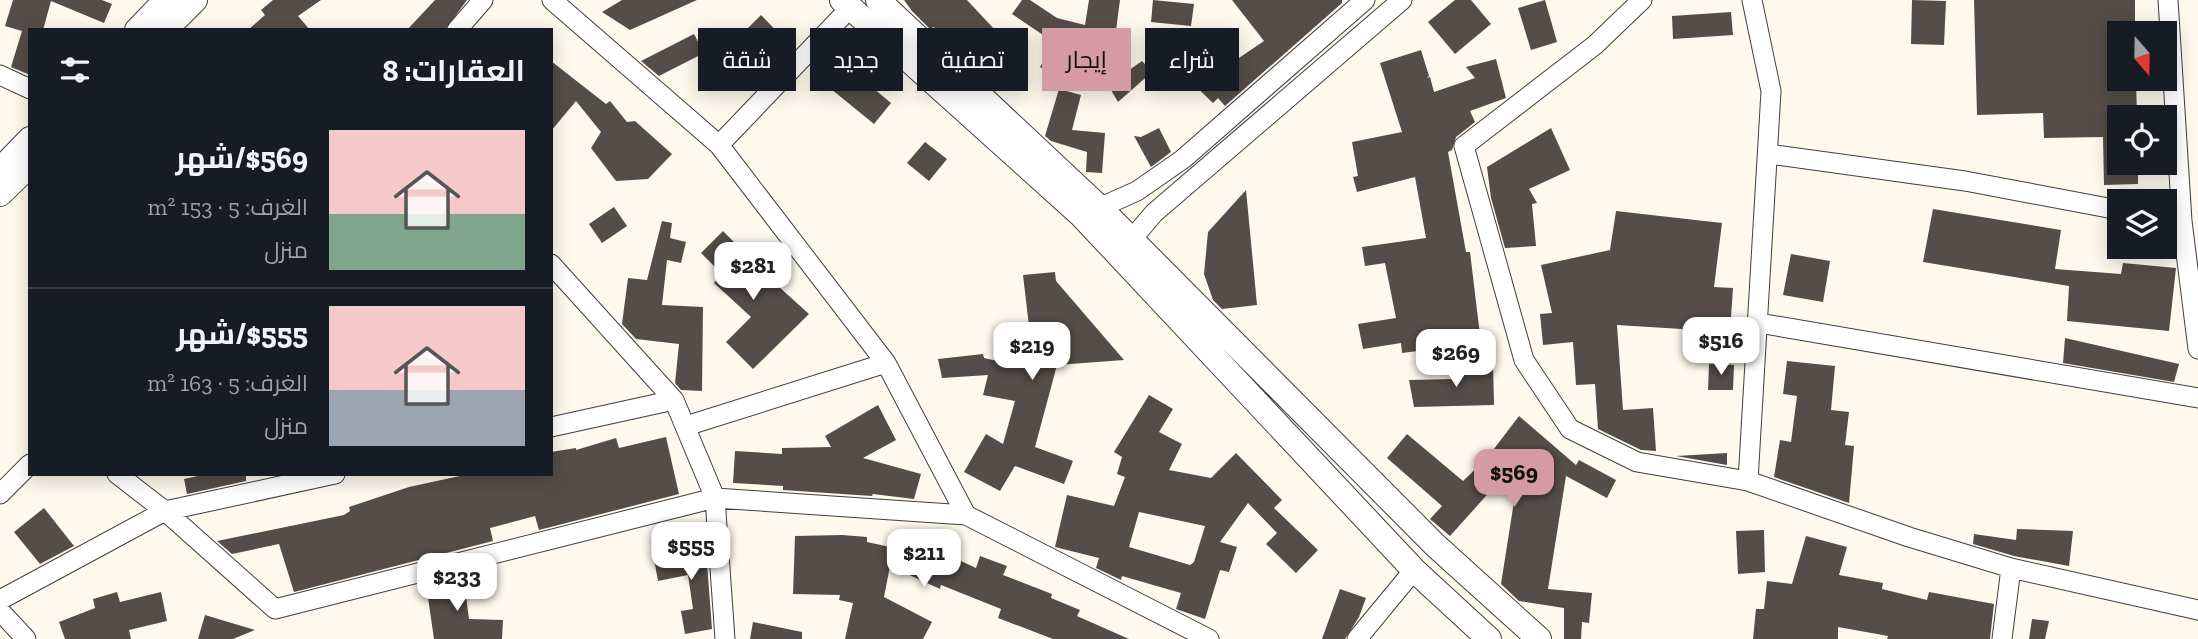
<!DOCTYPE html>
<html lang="ar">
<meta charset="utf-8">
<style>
:root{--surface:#171b24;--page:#20242c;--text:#f1f3f6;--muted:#9ea1a6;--line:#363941;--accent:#d59aa2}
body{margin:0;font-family:"Zilla Slab",Cairo,serif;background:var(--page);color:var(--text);direction:rtl;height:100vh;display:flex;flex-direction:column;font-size:26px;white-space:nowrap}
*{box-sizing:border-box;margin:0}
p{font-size:23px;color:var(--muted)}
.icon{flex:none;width:38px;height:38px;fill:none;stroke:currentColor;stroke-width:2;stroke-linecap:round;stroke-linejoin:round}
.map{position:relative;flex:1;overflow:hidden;direction:ltr}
.sheet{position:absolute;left:28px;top:28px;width:525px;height:448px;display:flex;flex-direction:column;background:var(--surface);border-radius:0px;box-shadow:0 4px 18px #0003;direction:rtl}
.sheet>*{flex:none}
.top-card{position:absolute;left:574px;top:28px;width:665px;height:63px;direction:rtl;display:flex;gap:14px}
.needle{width:46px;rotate:160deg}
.controls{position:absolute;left:2107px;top:21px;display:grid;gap:14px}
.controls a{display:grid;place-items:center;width:70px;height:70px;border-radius:0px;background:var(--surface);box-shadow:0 4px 18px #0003;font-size:35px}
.price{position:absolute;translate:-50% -60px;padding:0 16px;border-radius:14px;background:#fff;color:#222;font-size:23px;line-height:46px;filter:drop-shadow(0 2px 4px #0008)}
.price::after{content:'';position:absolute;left:50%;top:42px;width:21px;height:16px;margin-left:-10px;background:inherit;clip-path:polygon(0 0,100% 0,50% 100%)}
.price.on{background:var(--accent);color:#111}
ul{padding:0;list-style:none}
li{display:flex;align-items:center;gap:21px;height:175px;padding:0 28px}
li+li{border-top:2px solid var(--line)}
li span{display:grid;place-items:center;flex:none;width:196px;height:140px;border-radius:0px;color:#555}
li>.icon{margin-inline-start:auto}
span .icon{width:84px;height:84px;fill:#fffc;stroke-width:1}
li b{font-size:30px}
h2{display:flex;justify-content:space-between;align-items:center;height:84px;padding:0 28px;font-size:30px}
.tag{padding:0 24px;border-radius:0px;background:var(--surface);box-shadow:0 4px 18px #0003;font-size:24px;line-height:63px}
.tag.on{background:var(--accent);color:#111}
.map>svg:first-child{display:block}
.building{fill:#544d49;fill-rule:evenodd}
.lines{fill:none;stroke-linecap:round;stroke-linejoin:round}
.minor-casing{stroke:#3f3f3f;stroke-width:21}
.tertiary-casing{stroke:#3f3f3f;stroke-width:26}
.minor{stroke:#fff;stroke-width:19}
.tertiary{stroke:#fff;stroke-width:24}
</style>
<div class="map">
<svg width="2198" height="639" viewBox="0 0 2198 639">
<rect width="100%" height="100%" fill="#fef9ed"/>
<path class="building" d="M13,0H102L112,4L104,23L51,1L43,30H30V75L11,67L22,31L5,26Z
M273,0H321L298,16L310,30H248L265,15L261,10Z
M435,0H467L445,30H407Z
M622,0H697L630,30L602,12Z
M904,0H967L1023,60L994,88L949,46L934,27L930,29L912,11Z
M1022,0H1030L1057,18L1085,25L1089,0H1120L1113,53L1074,42L1054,75L1040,67L1055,43L1012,14Z
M1153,0L1194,4L1191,26L1151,22Z
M1232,0H1342V3L1225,106L1218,98L1213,103L1188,79L1218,48L1233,62L1264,41Z
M1455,0H1471L1491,24L1455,54L1428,22Z
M1545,0L1557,42L1531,50L1518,8Z
M1912,0L1946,1L1944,45L1911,44Z
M1974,0H2135V33H2119V79H2136L2137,117H2119V163H2138V184L2104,185L2103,137L2044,138L2043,113L1977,115Z
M1731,12L1733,35L1673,39L1672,16Z
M761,15L794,49L754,91L720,56Z
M694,34L704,53L659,76L641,61Z
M1421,50L1429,76L1427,78L1430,77L1434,92L1475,78L1466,67L1496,59L1506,98L1470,111L1475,122L1456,137L1452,150L1448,152L1466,252H1470L1481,343L1402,353L1401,343L1363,349L1358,324L1396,318L1385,263L1365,266L1362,247L1426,238L1415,177L1357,192L1353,177L1358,176L1352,142L1402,132L1380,63Z
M551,61L606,104L610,101L627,122L635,121L672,154L648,179L616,181L591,148L601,132L576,101L551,131Z
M1142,61L1152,72L1118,102L1108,85Z
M849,68L891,103L874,124L831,89Z
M1059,89L1081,95L1072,130L1105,133L1102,173L1086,172L1087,152L1051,141L1045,136Z
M1159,128L1171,152L1151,167L1134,136L1141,137Z
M1551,128L1570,170L1529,189L1537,203L1532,204L1536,246L1505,248L1491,198L1487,167Z
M925,142L947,159L929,181L907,163Z
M1246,190L1257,305L1222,309L1213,300L1204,274L1208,232Z
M614,207L627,226L602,243L589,224Z
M1933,209L2061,230L2055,269L2121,274L2123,263L2176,268L2169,331L2067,321L2069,286L1923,262Z
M1616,211L1722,223L1714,287L1733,288L1730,332L1617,325L1623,410L1653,408L1656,451L1641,450L1598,429L1595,384L1576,385L1573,342L1543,345L1540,314L1552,313L1541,265L1610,250Z
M662,221L672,223L670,238L686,242L681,263L667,260L662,305L703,307L702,391L681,390L675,383L679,344L636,339L622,324L628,278L647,280Z
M723,231L738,246L736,248L809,314L753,369L726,342L751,317L714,283L722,274L701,253Z
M1791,254L1830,261L1823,302L1783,295Z
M1055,272L1056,281L1124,360L1057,365L1035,447L1073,461L1064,484L1015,466L1000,491L964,472L986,434L1003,444L1015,401L983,395L988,375L942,378L938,359L983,354L984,358L1034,369L1023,275Z
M2065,338L2179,364L2174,382L2063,363Z
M1787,361L1835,366L1831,410L1849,412L1845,445L1854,446L1849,503L1774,477L1780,440L1791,442L1797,396L1783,394Z
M1493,363L1494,405L1414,407L1409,380L1454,379L1453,371Z
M1709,364L1734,365L1733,390H1708Z
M1149,395L1173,409L1159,432L1182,444L1169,470L1211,478L1236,453L1282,500L1274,508L1318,550L1296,573L1266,544L1277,533L1248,503L1220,542L1237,547L1229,572L1220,570L1205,619L1176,609L1181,593L1122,576L1121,580L1096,568L1099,558L1055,547L1067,495L1114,506L1125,477L1117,474L1122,457L1114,452ZM1139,512L1205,526L1194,562L1190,565L1129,547Z
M878,405L896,440L863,458L921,474L914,499L873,494L872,496L783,490V486L733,483L735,451L782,454V448L831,447L825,436Z
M1519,416L1576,465L1579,460L1616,480L1607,498L1566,476L1548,589L1592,593L1589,623L1582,622L1581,639H1564V608L1519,601L1501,584L1521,457L1450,536L1430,519L1442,506L1387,458L1407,434L1463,481L1487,458Z
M666,437L679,494L539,530L535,516L490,528L493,541L294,592L279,544L232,554L217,541L344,515L350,511L349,507L409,487L469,474H551V452L576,448V450L616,438L619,448Z
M1727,453V465L1676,456Z
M207,474H246V481L187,494L184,479Z
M44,508L74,546L40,564L14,532Z
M2017,529L2073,531L2069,566L2014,556L1973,544L1974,534L2016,540Z
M1764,530L1765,572L1738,574L1736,531Z
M842,535L867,537V542L927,555L931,547L976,568L980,556L1007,566L1003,575L1052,594L1051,598L1080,610L1077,616L1129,639H1053L998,618L1001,609L941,585L940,589L890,566L884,597L932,622L923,639H845L853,603L839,600L840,595L793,594L795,536Z
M1806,536L1847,547L1839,575L1883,583L1882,589L1927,600L1929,592L1994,604L1990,639H1887L1888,636L1838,627V639H1753L1756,609H1764L1767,581L1792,584Z
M705,537L712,629L685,634L681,611L693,609L688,575L658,581L654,559L685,553L684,540Z
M463,574L469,619L503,620L502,639H434L426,584Z
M1340,589L1366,598L1359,617L1345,639H1322Z
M117,592L120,602L161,592L167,621L129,630L131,639H65L59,622L95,608L93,599Z
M205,615L255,630L233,639H198Z
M2032,619L2049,621L2045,639H2029Z
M753,622L802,632V639H750Z"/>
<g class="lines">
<g class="minor-casing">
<path id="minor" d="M552,0L719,145L886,363L966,515
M1642,0L1595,45L1464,146L1524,360L1570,429L1637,462L1748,481L1909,537L2011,568L2198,610
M2168,0L2182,221L2198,349
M457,30L483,0
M0,75L30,89
M719,145L850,8
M1769,154L1965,181L2119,210
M1090,212L1137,191L1183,159L1365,0
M1128,252L1132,239L1154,213L1402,0
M551,264L674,400L715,498L725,639
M1759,323L2198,398
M686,426L886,363
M551,427L674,400
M117,474L165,511L275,609L715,498L966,515L1209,639
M1748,481L1771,91L1752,0
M0,494L30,464
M0,600L165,511L335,474
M0,611L26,639
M1357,639L1414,570
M2002,639L2011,568"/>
</g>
<g class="tertiary-casing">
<path id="tertiary" d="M842,0L1081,215L1414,570L1489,639
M878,0L1100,208L1435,545L1539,639
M137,30L166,0
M165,30L195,0
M0,170L30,139
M0,194L30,165"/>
</g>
<use href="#minor" class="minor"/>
<use href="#tertiary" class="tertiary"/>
</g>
</svg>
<div class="controls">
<a><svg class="needle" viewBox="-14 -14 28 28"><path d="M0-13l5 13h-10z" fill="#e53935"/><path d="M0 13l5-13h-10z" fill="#9ea1a6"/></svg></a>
<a><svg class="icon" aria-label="locate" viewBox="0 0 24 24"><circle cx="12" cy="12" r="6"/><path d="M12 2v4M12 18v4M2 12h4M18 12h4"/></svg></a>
<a><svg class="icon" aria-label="layers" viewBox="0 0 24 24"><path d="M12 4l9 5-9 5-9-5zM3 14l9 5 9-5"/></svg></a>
</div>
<b class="price" style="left:753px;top:302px">$281</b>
<b class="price" style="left:1721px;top:377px">$516</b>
<b class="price" style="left:1032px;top:382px">$219</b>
<b class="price" style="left:1456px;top:389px">$269</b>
<b class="price on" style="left:1514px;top:509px">$569</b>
<b class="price" style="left:691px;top:582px">$555</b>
<b class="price" style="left:924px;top:589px">$211</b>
<b class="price" style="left:457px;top:613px">$233</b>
<div class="top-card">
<a class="tag">شراء</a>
<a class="tag on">إيجار</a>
<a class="tag">تصفية</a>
<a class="tag">جديد</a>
<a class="tag">شقة</a>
</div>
<section class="sheet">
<h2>العقارات: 8<svg class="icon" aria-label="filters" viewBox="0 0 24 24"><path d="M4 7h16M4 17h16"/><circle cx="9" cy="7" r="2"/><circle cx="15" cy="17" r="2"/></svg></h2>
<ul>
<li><span style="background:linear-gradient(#f6c9c9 60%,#7fa58c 0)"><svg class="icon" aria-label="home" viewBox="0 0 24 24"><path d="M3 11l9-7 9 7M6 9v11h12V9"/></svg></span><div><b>$569/شهر</b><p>الغرف: 5 · 153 m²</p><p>منزل</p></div></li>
<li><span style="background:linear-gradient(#f6c9c9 60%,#9aa5b1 0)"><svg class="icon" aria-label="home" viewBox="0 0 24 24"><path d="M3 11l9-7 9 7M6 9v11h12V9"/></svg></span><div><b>$555/شهر</b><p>الغرف: 5 · 163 m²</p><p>منزل</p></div></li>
</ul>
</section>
</div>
